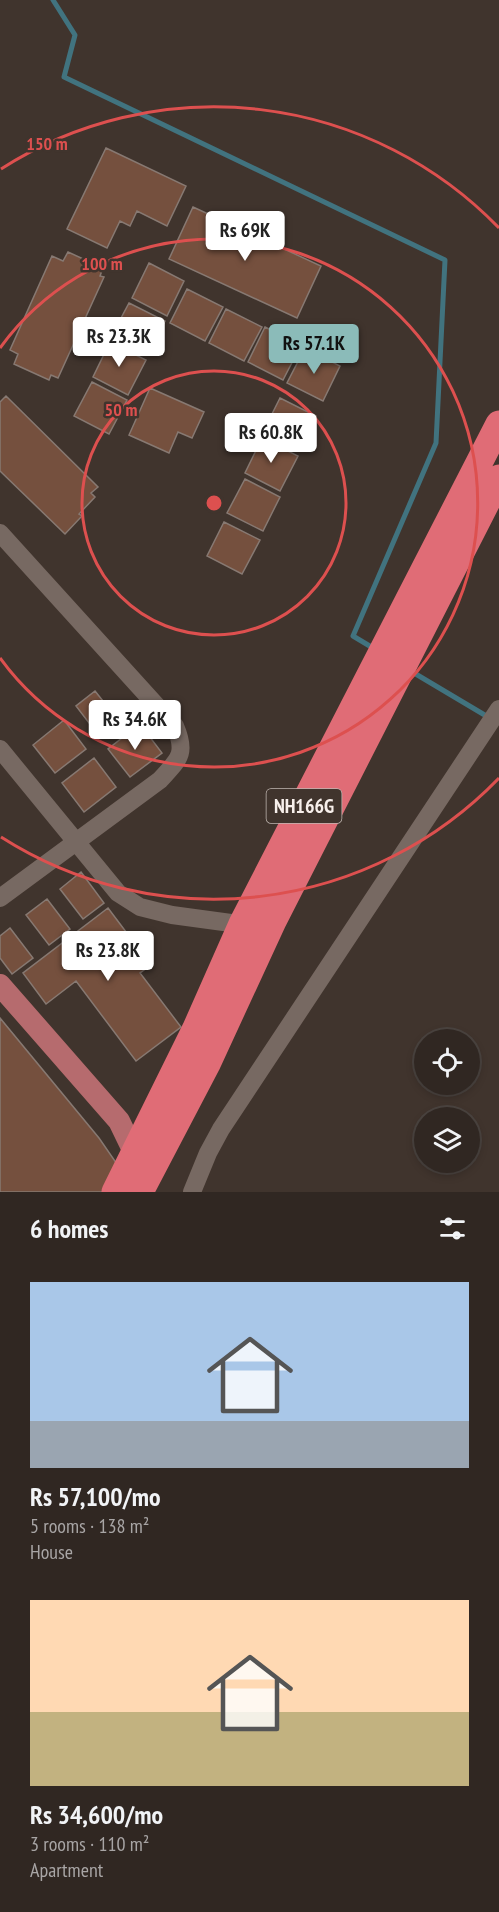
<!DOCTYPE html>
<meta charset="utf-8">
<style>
:root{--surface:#302722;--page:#3c332f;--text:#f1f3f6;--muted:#a8a5a5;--line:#4b4440;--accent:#8bbbb9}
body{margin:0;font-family:"PT Sans Narrow",sans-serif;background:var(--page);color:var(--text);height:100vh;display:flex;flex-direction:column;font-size:22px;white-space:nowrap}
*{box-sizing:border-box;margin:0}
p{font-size:20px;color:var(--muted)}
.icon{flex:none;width:33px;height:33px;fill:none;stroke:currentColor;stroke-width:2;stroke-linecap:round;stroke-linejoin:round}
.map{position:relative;height:1192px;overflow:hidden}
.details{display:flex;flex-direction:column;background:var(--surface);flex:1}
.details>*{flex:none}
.fabs{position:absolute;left:414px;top:1029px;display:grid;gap:12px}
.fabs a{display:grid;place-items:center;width:66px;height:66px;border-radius:50%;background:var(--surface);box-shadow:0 3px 9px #0003,0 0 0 2px var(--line);font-size:30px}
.price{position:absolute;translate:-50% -51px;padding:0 14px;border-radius:6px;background:#fff;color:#222;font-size:20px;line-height:39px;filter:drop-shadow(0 2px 3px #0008)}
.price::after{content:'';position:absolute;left:50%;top:36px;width:18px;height:14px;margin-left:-9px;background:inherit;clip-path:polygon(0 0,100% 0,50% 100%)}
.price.on{background:var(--accent);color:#111}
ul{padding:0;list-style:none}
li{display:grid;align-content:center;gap:12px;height:318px;padding:0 30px}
li span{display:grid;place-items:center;height:186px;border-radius:0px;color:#555}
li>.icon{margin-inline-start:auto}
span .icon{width:108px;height:108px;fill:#fffc;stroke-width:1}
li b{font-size:26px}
h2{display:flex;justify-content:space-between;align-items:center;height:72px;padding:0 30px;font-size:26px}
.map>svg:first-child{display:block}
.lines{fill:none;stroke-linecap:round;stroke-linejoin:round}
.stream{stroke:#41737f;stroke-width:5}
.building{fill:#75503e;stroke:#877972;stroke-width:1.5}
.minor{stroke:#776962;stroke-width:18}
.major{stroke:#b66b6e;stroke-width:22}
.highway{stroke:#e06c76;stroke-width:27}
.ring{fill:none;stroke:#dd504f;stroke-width:3}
.labels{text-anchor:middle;stroke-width:5;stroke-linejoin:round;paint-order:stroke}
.shield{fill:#40342d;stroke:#c0b7b2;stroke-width:1.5}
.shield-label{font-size:20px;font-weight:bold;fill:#f7efeb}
.centre{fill:#dd504f;stroke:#40342d;stroke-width:3}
.ring-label{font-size:18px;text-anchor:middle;font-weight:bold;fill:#dd504f;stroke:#40342d;stroke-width:5;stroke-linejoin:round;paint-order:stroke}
</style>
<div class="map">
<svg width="499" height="1192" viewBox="0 0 499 1192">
<rect width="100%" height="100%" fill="#40342d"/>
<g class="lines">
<path class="stream" d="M53,0L75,35L64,77L445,260L436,443L353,636L373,648
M409,670L488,717"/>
</g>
<path class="building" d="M106,148L186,186L167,226L137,211L130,226L120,221L107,248L67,229Z
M193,207L321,266L297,318L169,259Z
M68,252L103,268L100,276L104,277L58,378L51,375L49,380L14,364L18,354L10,350L52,256L63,261Z
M149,263L184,281L167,316L132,298Z
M187,289L223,307L205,341L170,323Z
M129,303L165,321L147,355L111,337Z
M226,309L262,327L244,361L209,343Z
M265,327L301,345L283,380L248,362Z
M110,342L146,360L128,395L93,377Z
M305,348L340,366L323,401L287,383Z
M92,382L127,400L109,434L74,416Z
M150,388L204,412L192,438L178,432L169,453L129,435Z
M6,396L98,487L91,493L95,497L79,514L82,516L65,534L0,471V402Z
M280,398L316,416L298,450L263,432Z
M262,438L298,456L280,491L245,473Z
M245,479L280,497L263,531L227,513Z
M224,522L260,540L242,574L207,556Z
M95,691L119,721L99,736L76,706Z
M64,720L86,749L55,773L33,745Z
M140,724L162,753L130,777L108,749Z
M94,758L116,787L84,812L62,783Z
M81,872L104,903L83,919L60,889Z
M47,899L70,929L49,945L26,915Z
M108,908L151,965L140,973L181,1027L136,1061L76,981L46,1004L23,973Z
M10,928L33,958L12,974L0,958V936Z
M0,1018L99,1138L117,1164L104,1192H0Z"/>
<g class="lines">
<path class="minor" d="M0,533L175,726C187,754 179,759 160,780L0,898
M0,749L118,893L140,907L172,915L253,926
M192,1192L208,1153L221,1129L499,709"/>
<path class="major" d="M0,985L119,1121L134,1152"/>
<path class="highway" d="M115,1192L196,1028L242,924L499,424
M140,1192L207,1064L273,921L499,478"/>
</g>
<g class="ring">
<circle cx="214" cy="503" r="132"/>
<path d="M0 348A264 264 0 1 1 0 658"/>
<path d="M499 778A396 396 0 0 1 1 837M1 169A396 396 0 0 1 499 228"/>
</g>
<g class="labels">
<rect class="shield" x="266.5" y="789" width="75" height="34" rx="4.5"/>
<g class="shield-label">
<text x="304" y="813">NH166G</text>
</g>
</g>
<circle cx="214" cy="503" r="9" class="centre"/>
<g class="ring-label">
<text x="47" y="150">150 m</text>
<text x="102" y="270">100 m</text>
<text x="121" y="416">50 m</text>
</g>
</svg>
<div class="fabs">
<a><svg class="icon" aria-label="locate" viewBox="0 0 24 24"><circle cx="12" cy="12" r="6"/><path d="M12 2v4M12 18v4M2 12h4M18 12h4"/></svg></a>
<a><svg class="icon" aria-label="layers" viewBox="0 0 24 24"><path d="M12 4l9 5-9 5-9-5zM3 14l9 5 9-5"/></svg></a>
</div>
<b class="price" style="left:245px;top:262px">Rs 69K</b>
<b class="price" style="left:119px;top:368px">Rs 23.3K</b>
<b class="price on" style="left:314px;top:375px">Rs 57.1K</b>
<b class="price" style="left:271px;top:464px">Rs 60.8K</b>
<b class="price" style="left:135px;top:751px">Rs 34.6K</b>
<b class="price" style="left:108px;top:982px">Rs 23.8K</b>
</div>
<section class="details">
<h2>6 homes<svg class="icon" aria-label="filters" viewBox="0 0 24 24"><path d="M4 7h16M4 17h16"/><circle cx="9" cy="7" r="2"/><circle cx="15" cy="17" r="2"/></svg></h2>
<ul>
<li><span style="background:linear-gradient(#a9c7e8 75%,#9aa5b1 0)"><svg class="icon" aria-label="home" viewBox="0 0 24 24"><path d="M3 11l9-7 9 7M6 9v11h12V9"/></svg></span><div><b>Rs 57,100/mo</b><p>5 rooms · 138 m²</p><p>House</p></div></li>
<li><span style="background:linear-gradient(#ffd9b3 60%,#c2b280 0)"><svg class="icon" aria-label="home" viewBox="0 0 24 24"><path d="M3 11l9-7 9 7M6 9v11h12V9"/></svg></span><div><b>Rs 34,600/mo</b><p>3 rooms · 110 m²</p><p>Apartment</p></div></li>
</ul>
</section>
